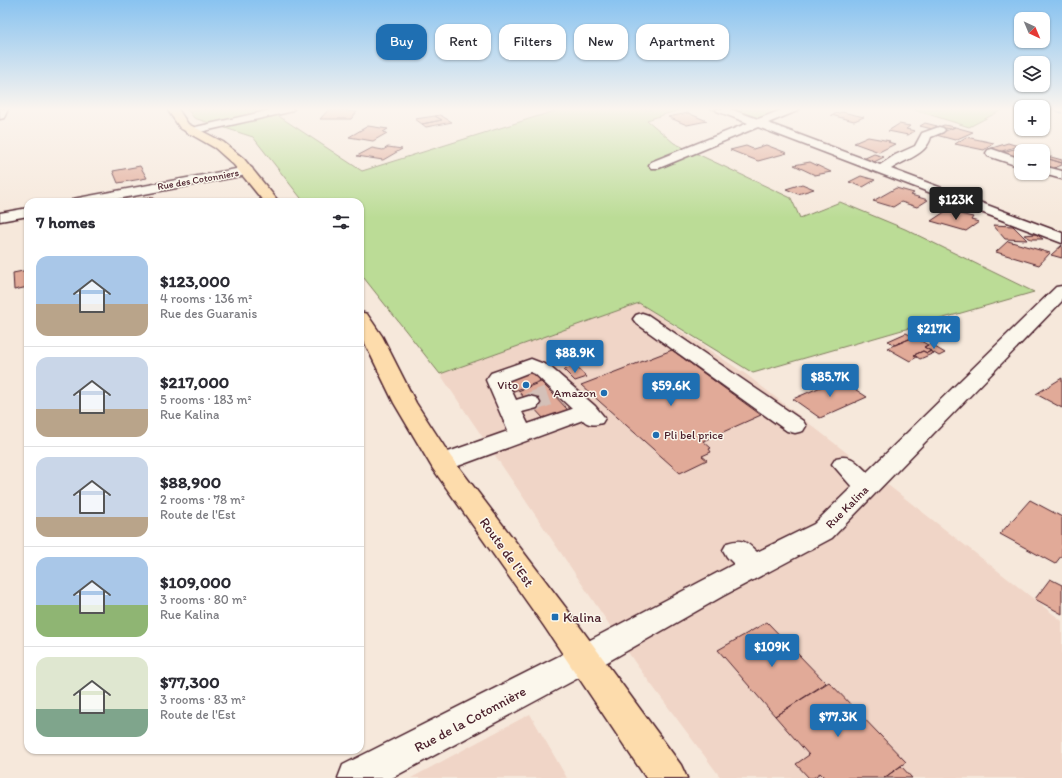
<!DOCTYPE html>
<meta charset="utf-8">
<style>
:root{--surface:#fff;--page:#f7f7f7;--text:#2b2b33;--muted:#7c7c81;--line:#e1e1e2;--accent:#1f6fb2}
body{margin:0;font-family:Itim,sans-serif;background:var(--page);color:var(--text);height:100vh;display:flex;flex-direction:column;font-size:15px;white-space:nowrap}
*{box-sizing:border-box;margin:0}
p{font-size:13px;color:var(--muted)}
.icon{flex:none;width:22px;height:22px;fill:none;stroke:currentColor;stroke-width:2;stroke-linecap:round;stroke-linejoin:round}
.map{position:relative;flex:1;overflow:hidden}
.details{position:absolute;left:24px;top:198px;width:340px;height:556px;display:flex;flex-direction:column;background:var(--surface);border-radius:12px;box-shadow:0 1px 3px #0004}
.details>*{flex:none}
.hud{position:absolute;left:376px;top:24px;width:380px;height:36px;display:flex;gap:8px}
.needle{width:26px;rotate:136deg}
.tools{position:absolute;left:1014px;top:12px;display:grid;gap:8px}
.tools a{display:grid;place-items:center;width:36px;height:36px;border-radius:8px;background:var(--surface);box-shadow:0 1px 3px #0004;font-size:20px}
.price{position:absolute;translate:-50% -34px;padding:0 9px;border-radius:4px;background:var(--accent);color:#fff;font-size:13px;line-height:26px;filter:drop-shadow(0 1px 2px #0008)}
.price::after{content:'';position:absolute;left:50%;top:24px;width:12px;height:9px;margin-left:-6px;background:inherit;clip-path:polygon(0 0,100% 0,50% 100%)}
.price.selected{background:#222;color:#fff}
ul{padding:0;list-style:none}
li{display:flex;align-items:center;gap:12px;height:100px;padding:0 12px}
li+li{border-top:1px solid var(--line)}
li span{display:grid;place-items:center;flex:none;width:112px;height:80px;border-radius:12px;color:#555}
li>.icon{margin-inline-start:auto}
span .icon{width:48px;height:48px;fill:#fffc;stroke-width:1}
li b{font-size:17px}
h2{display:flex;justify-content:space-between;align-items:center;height:48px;padding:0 12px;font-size:17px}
.pill{padding:0 14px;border-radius:12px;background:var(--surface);box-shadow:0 1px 3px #0004;font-size:14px;line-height:36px}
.pill.selected{background:var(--accent);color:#fff}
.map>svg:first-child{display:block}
.built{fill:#f0d5c7}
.green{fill:#bbdc96;stroke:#827e60}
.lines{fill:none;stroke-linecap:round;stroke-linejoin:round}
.stream{fill:#7b8fa8;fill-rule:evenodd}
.building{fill:#e1aa98;stroke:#4a1f2b}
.minor-tunnel{stroke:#d4c0b8;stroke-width:20;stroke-dasharray:20 10;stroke-linecap:butt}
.minor-casing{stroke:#4a1f2b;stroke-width:3}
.major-casing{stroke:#4a1f2b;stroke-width:3}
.minor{fill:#fbf7ec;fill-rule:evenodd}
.major{fill:#fddcac;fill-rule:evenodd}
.poi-dot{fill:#1f6fb2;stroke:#fbf7ec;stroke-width:1.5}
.labels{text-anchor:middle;stroke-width:3;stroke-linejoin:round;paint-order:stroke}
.far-street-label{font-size:10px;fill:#4a1f2b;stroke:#fbf7ec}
.poi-label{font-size:12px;fill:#4a1f2b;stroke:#fbf7ec;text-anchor:end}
.street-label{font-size:12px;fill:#4a1f2b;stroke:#fbf7ec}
.near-street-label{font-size:14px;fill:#4a1f2b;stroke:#fbf7ec}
.near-poi-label{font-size:14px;fill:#4a1f2b;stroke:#fbf7ec;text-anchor:start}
</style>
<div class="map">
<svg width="1062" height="778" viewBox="0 0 1062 778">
<rect width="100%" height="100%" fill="#f6e8db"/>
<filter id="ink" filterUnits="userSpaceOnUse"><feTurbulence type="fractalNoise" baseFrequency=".025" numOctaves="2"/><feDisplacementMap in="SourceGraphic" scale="8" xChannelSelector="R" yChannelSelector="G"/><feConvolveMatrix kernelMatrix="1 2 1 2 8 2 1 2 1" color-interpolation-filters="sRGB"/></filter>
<g filter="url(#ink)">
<path class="built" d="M639,303L747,375L1062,621V778H721L636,664L440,374Z
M530,714L567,778H411Z"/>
<path class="green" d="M187,109H268L362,171L561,109H682L647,120L674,143L791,198L800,218L840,202L905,229L1034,292L753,373L639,303L440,374L360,273V202H304L253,137L194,118Z
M710,109H803L759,127Z
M912,109H1004L969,127Z"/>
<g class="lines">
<path class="stream" d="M1051,109H1055L1062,112V114Z"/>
</g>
<path class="building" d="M328,110H346V111L357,112L351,119H320Z
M842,112L847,113L864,117L854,121L831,115Z
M688,113L707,121L687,125L668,117Z
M440,115L452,122L426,127L422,124L442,120L435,116Z
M435,116L442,120L422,124L415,119Z
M925,123L937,126L932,129L920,126Z
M899,124L910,126L906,129L915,131L908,135L888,131Z
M944,125L955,127L950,129L939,127Z
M368,126L388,129L383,132L387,133L373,141L349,137Z
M955,127L973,132L955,140L936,135Z
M868,137L890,141L888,142L895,144L879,152L854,143Z
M966,137L994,143L984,150L955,144Z
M1008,143L1018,146L999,152L989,149Z
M766,145L787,153L758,161L730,150L746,146L753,149Z
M388,147L402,149L383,160L357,156L372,148L383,150Z
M1014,149L1021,152V161L999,153Z
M874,154L884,157L874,162L863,159Z
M1051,157L1062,160V163L1046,158Z
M1043,159H1049L1062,163V165L1049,170L1043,168Z
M810,162L831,172L815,175L794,165Z
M140,166L147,178L118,183L113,171Z
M861,176L875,180L863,187L849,182Z
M802,184L814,189L798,194L786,189Z
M896,188L914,193L911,195L928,200L917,207L901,202L893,207L873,201Z
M153,197L155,202H127Z
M946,211L973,217L971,220L979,222L966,231L931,221Z
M993,225L1013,226L1027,240L1005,239Z
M1036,234L1043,239H1031L1024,235Z
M1008,241L1050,253L1039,265L996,252Z
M1062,245V258L1051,255Z
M28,270V287L14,290L13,273Z
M906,333L914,337L895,345L888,341Z
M914,337L928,345L924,347L931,351L927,353L923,351L914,355L917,357L910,361L887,348Z
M930,344L945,353L939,356L924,347Z
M672,350L761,415L703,441L711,448L709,449L711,452L702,456L707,460L680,473L581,385Z
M923,351L927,353L931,351L934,353L920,359L914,355Z
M575,366L587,377L575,381L564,370Z
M531,371L541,381L514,391L505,380Z
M1062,378V408L1036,394Z
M839,379L867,397L820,418L793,399Z
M541,382L553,394L568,410L544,419L518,391Z
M1030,500L1062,517V555L1055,564L1000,534Z
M1050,579L1062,585V614L1035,599Z
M767,622L826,683L775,716L718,650Z
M829,682L906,762L884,778H825L820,773L813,778H809L796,764L809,755L775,716Z
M901,766L912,778H884Z"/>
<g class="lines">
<path class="minor-tunnel" d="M529,403L553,394"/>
<g class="minor-casing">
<path id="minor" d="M0,109H8L4,118L0,119Z
M275,109H294L289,112L191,134L187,133L185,131L187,129L191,128Z
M716,109H730L758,119L784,109H798L797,111L768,123L880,165L895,155L915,146L922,133L939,127L943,128L945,130L943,132L931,137C926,155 906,159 891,169L1062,233V243L758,127L659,168H651L649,165L651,162L748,123L717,111Z
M992,149L1021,159V167L988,156L986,153L988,150Z
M1043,166L1062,171V179L1040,173H1043Z
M247,167L252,168L253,171L252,174L101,202H71L73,199L78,198Z
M28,208V216L0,221V213Z
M1062,286V301L832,538L723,596L595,669L392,778H338L343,765L573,649L734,564L727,557L723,550L727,543C743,538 746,542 757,552L814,524L852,487L832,464L836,458C852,454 856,462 867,472L1056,287Z
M642,313L648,315L803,421L806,426L803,431L795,433L787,431L636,323L633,319L636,315Z
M531,359L549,366L595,406L605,418L602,423C595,425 589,426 583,420L450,469L442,471L434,469L430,463L434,457L508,431L486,380L491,373ZM530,372L535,374L572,409L528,424L522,412L537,408L540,403L537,398L529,396L516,400L507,381Z"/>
</g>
<g class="major-casing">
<path id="major" d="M167,109H178L188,124L223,142L244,159L279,202H264L234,165L215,148L180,128Z
M360,312L367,314L382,336L416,403L451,457L566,608L681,765L687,778H646L544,626L433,469L394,403L360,333Z"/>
</g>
<use href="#minor" class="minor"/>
<use href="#major" class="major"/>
</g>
</g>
<linearGradient id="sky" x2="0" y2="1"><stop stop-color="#89c3f0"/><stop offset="0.5" stop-color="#fbf5ef"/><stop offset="1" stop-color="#fbf5ef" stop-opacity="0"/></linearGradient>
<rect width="1062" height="218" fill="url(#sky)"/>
<g class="poi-dot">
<circle cx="526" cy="385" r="4"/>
<circle cx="604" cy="393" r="4"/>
<circle cx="656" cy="435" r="4"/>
<rect x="551" y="613" width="8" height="8" rx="2"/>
</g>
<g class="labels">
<g class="far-street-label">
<text transform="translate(198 179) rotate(-10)" y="4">Rue des Cotonniers</text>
</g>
<g class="poi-label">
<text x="518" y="389">Vito</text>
<text x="596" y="397">Amazon</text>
<text x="664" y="439" text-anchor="start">Pli bel price</text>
</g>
<g class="street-label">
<text transform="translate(847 507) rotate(-45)" y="4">Rue Kalina</text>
</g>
<g class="near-street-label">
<text transform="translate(507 552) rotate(54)" y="5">Route de l'Est</text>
<text transform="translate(470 719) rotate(-28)" y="5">Rue de la Cotonnière</text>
</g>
<g class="near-poi-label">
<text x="563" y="622">Kalina</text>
</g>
</g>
</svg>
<div class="tools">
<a><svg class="needle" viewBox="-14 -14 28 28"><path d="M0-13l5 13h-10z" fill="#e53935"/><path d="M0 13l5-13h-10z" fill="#7c7c81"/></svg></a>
<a><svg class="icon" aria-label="layers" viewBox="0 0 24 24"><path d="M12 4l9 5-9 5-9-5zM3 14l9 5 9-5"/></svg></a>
<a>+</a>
<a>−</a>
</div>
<b class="price selected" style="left:956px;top:221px">$123K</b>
<b class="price" style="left:934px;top:350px">$217K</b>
<b class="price" style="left:575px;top:374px">$88.9K</b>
<b class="price" style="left:830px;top:398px">$85.7K</b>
<b class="price" style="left:671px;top:407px">$59.6K</b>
<b class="price" style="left:772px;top:668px">$109K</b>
<b class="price" style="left:838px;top:738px">$77.3K</b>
<div class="hud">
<a class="pill selected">Buy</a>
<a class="pill">Rent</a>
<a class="pill">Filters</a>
<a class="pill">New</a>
<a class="pill">Apartment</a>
</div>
<section class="details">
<h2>7 homes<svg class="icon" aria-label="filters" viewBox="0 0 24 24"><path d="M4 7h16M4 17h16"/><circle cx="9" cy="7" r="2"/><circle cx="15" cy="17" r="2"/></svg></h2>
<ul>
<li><span style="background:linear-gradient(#a9c7e8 60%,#b9a48a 0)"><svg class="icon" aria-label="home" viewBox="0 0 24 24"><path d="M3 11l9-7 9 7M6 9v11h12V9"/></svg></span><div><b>$123,000</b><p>4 rooms · 136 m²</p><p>Rue des Guaranis</p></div></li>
<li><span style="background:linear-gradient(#c9d6e8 65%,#b9a48a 0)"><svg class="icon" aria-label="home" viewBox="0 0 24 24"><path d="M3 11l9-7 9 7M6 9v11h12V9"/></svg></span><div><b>$217,000</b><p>5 rooms · 183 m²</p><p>Rue Kalina</p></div></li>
<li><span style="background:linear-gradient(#c9d6e8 75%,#b9a48a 0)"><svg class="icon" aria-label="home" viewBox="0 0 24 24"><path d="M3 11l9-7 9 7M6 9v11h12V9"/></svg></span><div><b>$88,900</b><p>2 rooms · 78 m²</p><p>Route de l'Est</p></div></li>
<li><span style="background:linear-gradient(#a9c7e8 60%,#8fb573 0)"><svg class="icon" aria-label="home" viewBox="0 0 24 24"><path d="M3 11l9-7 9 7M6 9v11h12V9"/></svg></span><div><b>$109,000</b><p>3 rooms · 80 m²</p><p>Rue Kalina</p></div></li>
<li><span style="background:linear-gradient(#dfe7d0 65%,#7fa58c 0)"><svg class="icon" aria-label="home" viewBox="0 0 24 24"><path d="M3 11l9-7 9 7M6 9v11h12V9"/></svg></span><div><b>$77,300</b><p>3 rooms · 83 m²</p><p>Route de l'Est</p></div></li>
</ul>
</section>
</div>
